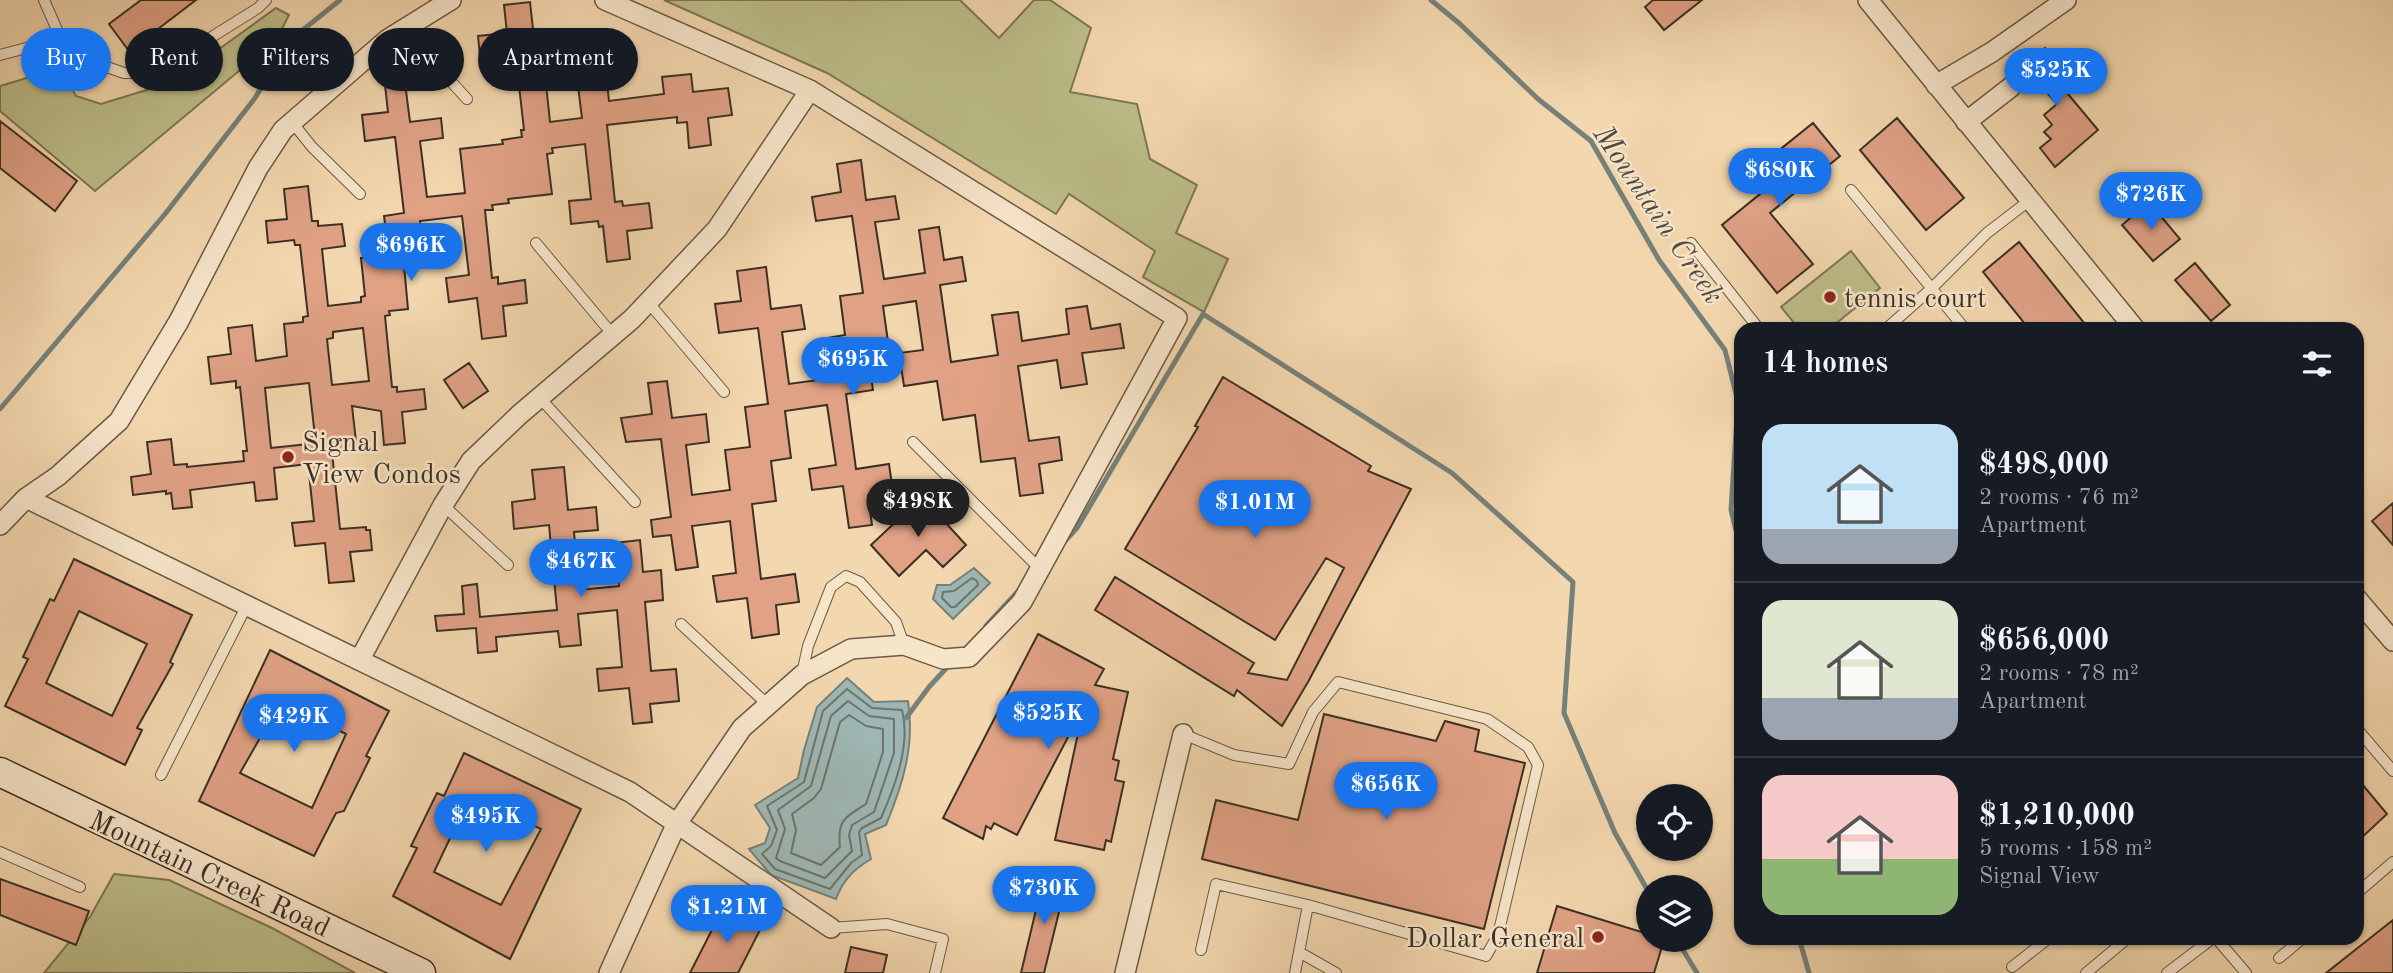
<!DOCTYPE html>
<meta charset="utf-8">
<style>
:root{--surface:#171b24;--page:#242831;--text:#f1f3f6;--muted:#9ea1a6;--line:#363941;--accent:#1a73e8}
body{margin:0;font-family:"Old Standard TT",serif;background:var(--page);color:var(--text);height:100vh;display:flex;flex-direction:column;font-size:26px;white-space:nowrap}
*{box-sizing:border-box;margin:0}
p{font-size:23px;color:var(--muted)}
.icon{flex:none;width:38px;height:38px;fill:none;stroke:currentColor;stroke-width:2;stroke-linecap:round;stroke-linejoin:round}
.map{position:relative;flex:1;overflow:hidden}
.sheet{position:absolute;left:1734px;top:322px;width:630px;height:623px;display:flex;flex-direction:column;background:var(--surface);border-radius:21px;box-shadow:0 2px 5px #0004}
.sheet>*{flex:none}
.top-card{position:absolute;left:21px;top:28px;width:665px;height:63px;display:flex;gap:14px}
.tools{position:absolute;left:1636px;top:784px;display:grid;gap:14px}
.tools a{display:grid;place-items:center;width:77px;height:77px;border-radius:50%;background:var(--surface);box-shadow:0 2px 5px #0004;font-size:35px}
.price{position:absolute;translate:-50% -60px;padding:0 16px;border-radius:24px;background:var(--accent);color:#fff;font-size:23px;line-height:46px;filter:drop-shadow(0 2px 4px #0008)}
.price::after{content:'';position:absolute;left:50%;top:42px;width:21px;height:16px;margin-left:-10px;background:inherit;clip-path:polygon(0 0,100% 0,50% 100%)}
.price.active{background:#222;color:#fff}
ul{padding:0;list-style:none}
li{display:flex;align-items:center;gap:21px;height:175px;padding:0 28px}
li+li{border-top:2px solid var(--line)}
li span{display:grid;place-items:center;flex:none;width:196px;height:140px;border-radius:21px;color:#555}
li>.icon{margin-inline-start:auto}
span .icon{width:84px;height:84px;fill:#fffc;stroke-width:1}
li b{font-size:30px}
h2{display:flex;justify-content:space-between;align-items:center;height:84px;padding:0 28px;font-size:30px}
.tag{padding:0 24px;border-radius:32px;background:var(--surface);box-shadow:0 2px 5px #0004;font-size:24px;line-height:63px}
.tag.active{background:var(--accent);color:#fff}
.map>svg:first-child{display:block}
.green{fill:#bdbe89;stroke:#7c7756;stroke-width:2}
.water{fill:#9eb7b4;stroke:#76817a;stroke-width:2}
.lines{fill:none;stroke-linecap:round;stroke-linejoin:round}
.shore{stroke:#6c746c;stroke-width:2}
.stream{stroke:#76817a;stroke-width:5}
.building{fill:#e0a185;stroke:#3b3024;stroke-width:2;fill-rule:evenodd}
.service-casing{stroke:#695a46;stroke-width:12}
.minor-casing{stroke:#695a46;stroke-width:22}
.secondary-casing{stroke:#3b3024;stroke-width:31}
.service{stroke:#f7e5ca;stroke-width:10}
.minor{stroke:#f7e5ca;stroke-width:19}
.secondary{stroke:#f7e5ca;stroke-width:28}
.poi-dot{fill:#8f2418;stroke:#f7e5ca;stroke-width:2.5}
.labels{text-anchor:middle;stroke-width:5;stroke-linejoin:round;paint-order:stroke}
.poi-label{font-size:28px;fill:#3b3024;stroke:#f7e5ca;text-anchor:start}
.street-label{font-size:28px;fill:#3b3024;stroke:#f7e5ca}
.water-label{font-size:30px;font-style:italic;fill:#4f4b41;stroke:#f7e5ca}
</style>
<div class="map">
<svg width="2393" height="973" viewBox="0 0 2393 973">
<rect width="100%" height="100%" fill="#f3d7ae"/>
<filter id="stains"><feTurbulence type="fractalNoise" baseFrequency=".00286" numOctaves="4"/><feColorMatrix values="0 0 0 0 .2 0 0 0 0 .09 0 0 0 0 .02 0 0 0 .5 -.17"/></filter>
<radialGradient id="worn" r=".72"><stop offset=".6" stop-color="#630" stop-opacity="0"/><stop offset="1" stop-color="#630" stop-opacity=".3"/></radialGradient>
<path class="green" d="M664,0H960L999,38L1034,0H1050L1091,28L1070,92L1137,104L1150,159L1197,185L1176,233L1228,259L1204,312L1143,277L1155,251L1069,194L1056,214L827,73Z
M276,8L289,15L276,40L95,191L0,111V86L60,68L76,96L101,104L153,88L208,57Z
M1851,251L1880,288L1829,329H1799L1781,307Z
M114,874L169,880L272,928L355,973H44L90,917Z"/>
<path class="water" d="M974,568L990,583L953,619L933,599L937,585H950Z
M847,678L874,702L908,701C915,745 903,784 886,825L865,834L871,859C854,869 843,880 836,899L771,875L749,849L765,843L770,828L755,805L798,778L804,750L817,707Z"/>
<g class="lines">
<path class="shore" d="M972,578L977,581L978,585L955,607H951L942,598L943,592L954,591Z
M847,689L872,708L902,710C911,745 895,786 881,818L862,828L859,832L862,855L851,863L830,889L775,869L762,854L771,846L777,830L767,806L804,782L823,711Z
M848,701L869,716L894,719V753L874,812L852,825L849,835L852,851L825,878L780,861L776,858L785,829L778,810L811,786L831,716Z
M849,715L866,726L883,729V752L866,804C845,817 837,820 840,847L821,865L791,853L796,830L792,814L814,798L821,789L840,722Z"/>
<path class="stream" d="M1431,0L1460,24L1538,99L1591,141L1659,260L1725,350L1738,402L1731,510L1741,551
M0,409L165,214L255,98L289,41L340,0
M1065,541L1077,528L1203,314L1452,473L1573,582L1564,713L1615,833L1648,891
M986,626L1020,589
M906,718L929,687L951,663
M1799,938L1809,973
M1677,940L1697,973"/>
</g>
<path class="building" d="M141,0H196L129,51L109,24Z
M1653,0H1702L1664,30L1645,7Z
M530,2L534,38L539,39L541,44L563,42L565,63L544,65L550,122L582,118L578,86L607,82L609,101L664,94L662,77L691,74L693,92L728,88L732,115L708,118L711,145L689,148L687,122L677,123V117L607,125L615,202L622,201L623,206L649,203L652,228L627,231L630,259L607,262L603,226L599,227L598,221L571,224L569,201L591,199L585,144L552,148L553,153L547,154L552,194L508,199L509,203L492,205L493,210H485L492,278L498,277V284L525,280L527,303L503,306L506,336L482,339L477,298L449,302L446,278L469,275L462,216L420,221L425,263L404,265L408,309L389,311L390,315L385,316L392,387H397V392L424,389L426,409L402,412L405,443L384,445L381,411L352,406L357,450L332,452L340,529L366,527V530H370L372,550L350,552L354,581L329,583L325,543L295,546L292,523L314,521L308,464L274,468L277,499L256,501L254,482L190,490L192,507L173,509L171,493L166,494V491L133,495L131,477L151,474L147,442L171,439L174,465L187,464V467L244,461L243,451H247L240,387L236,388V381L211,384L208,357L231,354L228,328L252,325L256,361L287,356L284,324L303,322V317L308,316L300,245H295L294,240L268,243L266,221L287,219L284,189L308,186L312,221H318V226L342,224L345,246L322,249L328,306L361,302V297L365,296L361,258L389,255L384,216L404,213L395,137L365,141L362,115L388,112L385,85L405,83L410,122L441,118L443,138L420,141L427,197L465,193L460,149L503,144L502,140L522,137L521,130H524L517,68L511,69L510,64L481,67L478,36L507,33L504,5ZM363,328L369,381L332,385L327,339L333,338V332ZM309,383L315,437H307L308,444L271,448L265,388Z
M2045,48L2062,68L2059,70L2065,76L2058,82L2098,130L2055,167L2040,148L2051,139L2044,132L2052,125L2044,115L2057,104L2037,81L2023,92L2020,79L2008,74L2024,61L2027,64Z
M1897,118L1964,198L1926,230L1860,150Z
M0,121L77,181L55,211L0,168Z
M1813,123L1840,156L1770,213L1813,264L1777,293L1722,225L1771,185L1757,168Z
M861,160L866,200L895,196L899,219L875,222L884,279L925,273L919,230L939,227L944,260L962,257L966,281L940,285L951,362L998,355L992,315L1018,312L1022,341L1069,334L1066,309L1087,306L1091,329L1120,324L1124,348L1082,353L1087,384L1061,388L1057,360L1018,366L1029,441L1059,437L1062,460L1039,464L1043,493L1020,496L1015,458L981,462L975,415L943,420L937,381L904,386L899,353L923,350L916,301L883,306L889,349L867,352L873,390L846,394L856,469L889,464L893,492L868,495L872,525L849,528L843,486L812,490L809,469L836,465L827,405L785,411L791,458L771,461L776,501L752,504L761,579L795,574L799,602L776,605L779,634L752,638L747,598L717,602L713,576L736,573L730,521L692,526L698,567L676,570L671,535L653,537L651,520L671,517L661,439L626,442L621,418L652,414L648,383L667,381L672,418L706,414L709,442L686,445L692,495L730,490L725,450L750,447L745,407L768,404L758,328L719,333L715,304L741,301L737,271L766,267L771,309L801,305L805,329L782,332L789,384L826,379L821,339L845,335L840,296L863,293L852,216L816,221L812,197L841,192L837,164Z
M2149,202L2180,239L2153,261L2122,225Z
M2019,242L2089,329H2029L1983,272Z
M2195,263L2230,305L2211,321L2175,280Z
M469,363L488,391L463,408L444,380Z
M1223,377L1371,466L1368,471L1411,489L1308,682L1282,726L1237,690L1234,696L1095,610L1115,577L1254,663L1248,673L1287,680L1344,568L1326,558L1275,640L1125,549L1198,427L1195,426Z
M564,467L568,510L596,507L598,530L574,532L579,590L619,586L615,543L640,540L643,572L661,570L663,600L645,602L651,671L676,669L679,701L650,704L652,722L633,724L629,688L599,691L597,669L622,667L617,610L578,614L581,645L560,647L558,631L496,637L497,651L478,653L476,628L437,631L435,616L464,614L462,586L477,584L480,617L557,610L549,525L514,529L512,502L535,499L532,470Z
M922,497L966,545L943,567L926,550L899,576L871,545Z
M2393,503V545L2372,521Z
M74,559L192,615L170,662L173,664L137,728L142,730L125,765L5,706L28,659L23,657L50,599L54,601ZM79,611L147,644L112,716L46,683Z
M1038,634L1104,669L1095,685L1128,692L1113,759L1119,761L1115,780L1124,782L1111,842L1106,840L1104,850L1055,840L1082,715L1080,714L1017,835L994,823L991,829L986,826L983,839L943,818Z
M270,650L389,711L366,756L370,758L344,811L336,813L314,856L199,801ZM281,701L346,734L312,808L240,773Z
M1324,714L1436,741L1445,721L1479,730L1475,751L1525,763L1484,929L1202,859L1216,800L1298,820Z
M464,753L581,809L510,959L393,896L417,848L411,846L437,793L444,796ZM470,796L541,829L501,905L434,872Z
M2357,778L2387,814L2357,842Z
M1044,876L1066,881L1058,916L1044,973H1021Z
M0,879L89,911L76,945L0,915Z
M1557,906L1648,934V940H1664L1654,973H1537Z
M723,908L761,928L738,973H690Z
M2393,920V973H2326Z
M851,947L887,955L883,973H845Z"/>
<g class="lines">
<g class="service-casing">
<path id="service" d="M44,0L61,39
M407,27L424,52L467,99
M0,55L61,39L104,66L124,73H154L258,8L266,0
M292,122L312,147L360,194
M1851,190L1965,329
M536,243L613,335
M1691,243L1759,329
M648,302L724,392
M1886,329L1931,289L1987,233L2030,200
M540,398L635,502
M913,442L1040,569
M443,505L508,565
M681,624L768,705
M802,674L808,646L831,587L846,576L860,582L896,622L904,645
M2357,729L2393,771
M1183,734L1234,755L1289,764L1313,712L1338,682L1487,719L1528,747L1538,765L1498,935L1486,956L1308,905
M161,775L247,605
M0,852L80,887
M2357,893L2393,862
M831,928L887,924L943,939L935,973
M2216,938L2246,973
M1201,950L1216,884L1308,905L1295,973
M1299,952L1336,973
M2279,958L2303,938
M2012,967L2049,938
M2086,973L2128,938
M2167,973L2213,938"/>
</g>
<g class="minor-casing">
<path id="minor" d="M605,0L810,90L1177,318L1022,602L969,657L943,659L904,645L851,649L802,675L742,728L676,825L609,973
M1868,0L2135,329
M1936,85L1992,52L2066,0
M1966,122L2011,87
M26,498L58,476L119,421L179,321L258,168L283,130L388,39L451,0
M0,525L26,498L630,792L831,928
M2357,599L2393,641
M360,659L443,505L471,461L519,415L632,319L717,229L810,90
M1125,973L1183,734"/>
</g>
<g class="secondary-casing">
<path id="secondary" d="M0,772L421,973"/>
</g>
<use href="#service" class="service"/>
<use href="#minor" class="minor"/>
<use href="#secondary" class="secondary"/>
</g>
<g class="poi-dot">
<circle cx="1830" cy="297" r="7"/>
<circle cx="288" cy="457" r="7"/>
<circle cx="1598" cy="937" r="7"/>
</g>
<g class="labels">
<g class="poi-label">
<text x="1844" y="307">tennis court</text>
<text x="302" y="451">Signal<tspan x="302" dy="32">View Condos</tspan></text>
<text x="1584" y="947" text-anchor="end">Dollar General</text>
</g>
<g class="street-label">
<text transform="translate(210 873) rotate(25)" y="10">Mountain Creek Road</text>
</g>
<g class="water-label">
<text transform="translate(1659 214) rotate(56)" y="10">Mountain Creek</text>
</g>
</g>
<rect width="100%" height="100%" filter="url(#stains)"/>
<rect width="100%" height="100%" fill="url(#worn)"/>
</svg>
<div class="tools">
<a><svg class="icon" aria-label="locate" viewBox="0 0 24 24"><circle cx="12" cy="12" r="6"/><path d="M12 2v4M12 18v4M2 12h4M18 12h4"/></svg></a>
<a><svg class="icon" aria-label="layers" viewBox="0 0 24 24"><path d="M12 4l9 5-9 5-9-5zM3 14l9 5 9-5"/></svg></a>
</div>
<b class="price" style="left:2056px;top:108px">$525K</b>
<b class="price" style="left:1780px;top:208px">$680K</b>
<b class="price" style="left:2151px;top:232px">$726K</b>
<b class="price" style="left:411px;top:283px">$696K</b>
<b class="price" style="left:853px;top:397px">$695K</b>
<b class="price active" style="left:918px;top:539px">$498K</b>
<b class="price" style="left:1255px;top:540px">$1.01M</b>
<b class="price" style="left:581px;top:599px">$467K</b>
<b class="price" style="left:1048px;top:751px">$525K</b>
<b class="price" style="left:294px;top:754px">$429K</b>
<b class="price" style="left:1386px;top:822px">$656K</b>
<b class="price" style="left:486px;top:854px">$495K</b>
<b class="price" style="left:1044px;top:926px">$730K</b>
<b class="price" style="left:727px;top:945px">$1.21M</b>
<div class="top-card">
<a class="tag active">Buy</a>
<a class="tag">Rent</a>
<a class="tag">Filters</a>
<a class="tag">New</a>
<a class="tag">Apartment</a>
</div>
<section class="sheet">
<h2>14 homes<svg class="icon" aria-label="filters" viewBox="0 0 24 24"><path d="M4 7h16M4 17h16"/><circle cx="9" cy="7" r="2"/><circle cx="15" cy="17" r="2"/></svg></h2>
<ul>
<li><span style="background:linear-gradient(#bfe0f5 75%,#9aa5b1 0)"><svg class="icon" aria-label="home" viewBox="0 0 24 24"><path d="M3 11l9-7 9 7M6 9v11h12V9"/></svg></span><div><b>$498,000</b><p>2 rooms · 76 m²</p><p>Apartment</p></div></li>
<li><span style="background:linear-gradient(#dfe7d0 70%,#9aa5b1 0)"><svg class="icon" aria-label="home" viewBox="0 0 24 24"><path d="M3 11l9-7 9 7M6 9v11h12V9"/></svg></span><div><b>$656,000</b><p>2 rooms · 78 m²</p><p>Apartment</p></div></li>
<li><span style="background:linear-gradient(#f6c9c9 60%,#8fb573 0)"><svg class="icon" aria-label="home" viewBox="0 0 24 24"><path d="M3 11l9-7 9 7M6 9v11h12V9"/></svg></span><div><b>$1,210,000</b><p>5 rooms · 158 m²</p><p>Signal View</p></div></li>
</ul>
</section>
</div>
